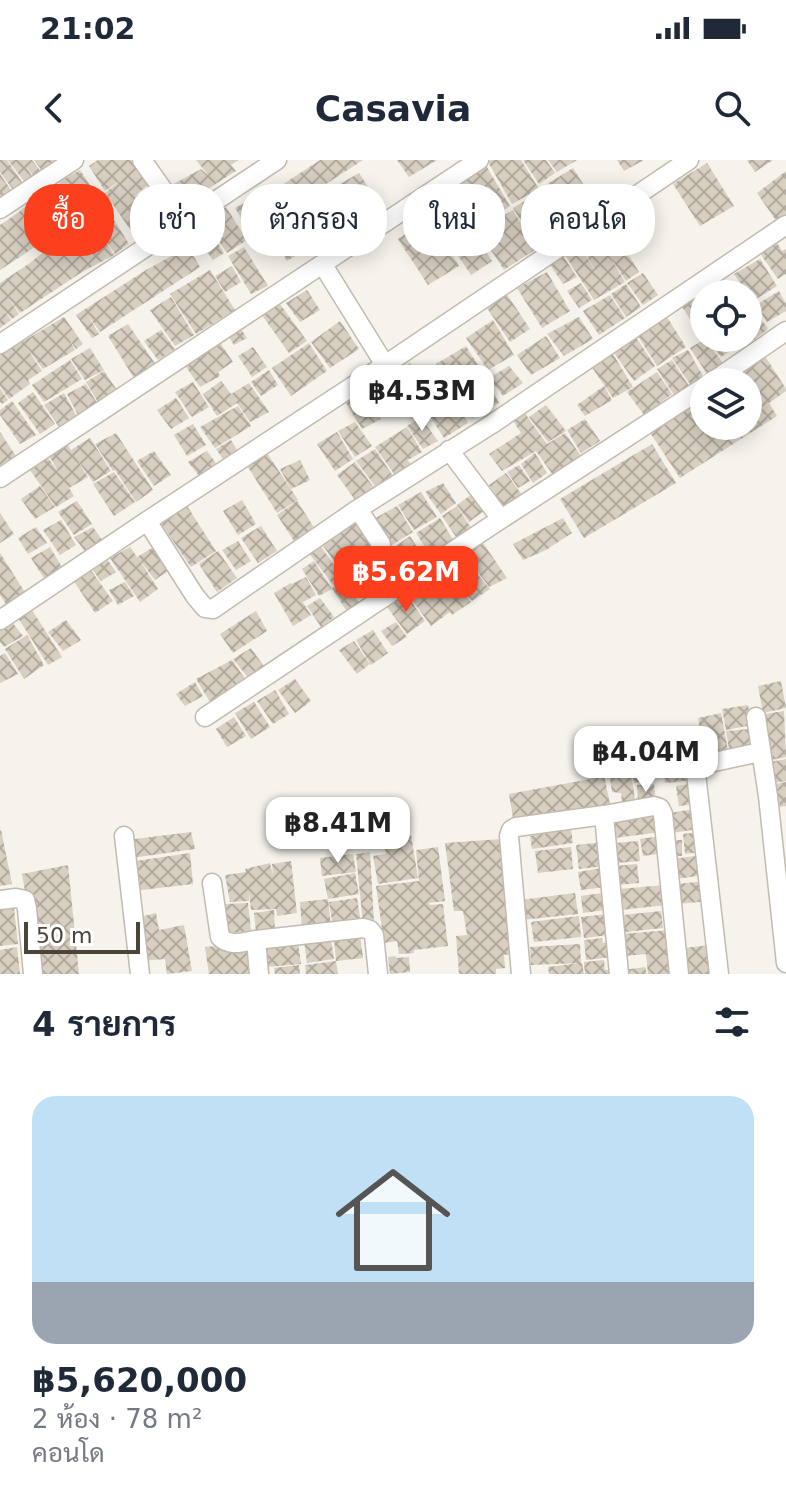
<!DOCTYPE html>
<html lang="th">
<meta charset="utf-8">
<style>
:root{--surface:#fff;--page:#f2f2f3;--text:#1f2937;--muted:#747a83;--line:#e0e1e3;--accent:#fc3f1d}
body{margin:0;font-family:"DejaVu Sans",Sarabun,sans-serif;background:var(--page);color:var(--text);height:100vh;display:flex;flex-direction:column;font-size:30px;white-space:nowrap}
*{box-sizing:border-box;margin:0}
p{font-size:26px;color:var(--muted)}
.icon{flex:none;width:44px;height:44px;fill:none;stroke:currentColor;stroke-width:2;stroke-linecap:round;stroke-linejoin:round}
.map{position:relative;height:814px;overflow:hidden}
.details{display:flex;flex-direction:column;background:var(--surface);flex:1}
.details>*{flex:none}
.guide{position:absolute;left:24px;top:24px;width:738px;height:72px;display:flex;gap:16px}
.controls{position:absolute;left:690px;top:120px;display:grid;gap:16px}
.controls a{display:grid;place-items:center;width:72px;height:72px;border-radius:50%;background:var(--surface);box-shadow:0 4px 20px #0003;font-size:40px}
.scale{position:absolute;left:24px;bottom:20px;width:116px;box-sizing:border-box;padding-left:8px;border:4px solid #4b4439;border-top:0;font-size:22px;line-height:28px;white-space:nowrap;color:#4b4439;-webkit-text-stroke:6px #fff;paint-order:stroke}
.price{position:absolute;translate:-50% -68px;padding:0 18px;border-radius:16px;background:#fff;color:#222;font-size:26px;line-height:52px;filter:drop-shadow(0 2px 4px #0008)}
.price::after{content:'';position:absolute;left:50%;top:48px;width:24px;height:18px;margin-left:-12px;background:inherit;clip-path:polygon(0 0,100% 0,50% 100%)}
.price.selected{background:var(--accent);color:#fff}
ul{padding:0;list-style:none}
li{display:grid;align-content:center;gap:16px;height:424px;padding:0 32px}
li+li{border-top:2px solid var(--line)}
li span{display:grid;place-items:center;height:248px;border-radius:24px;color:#555}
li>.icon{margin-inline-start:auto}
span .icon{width:144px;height:144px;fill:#fffc;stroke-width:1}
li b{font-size:34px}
h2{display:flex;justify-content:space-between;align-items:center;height:96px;padding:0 32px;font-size:34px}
.pill{padding:0 28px;border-radius:32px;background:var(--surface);box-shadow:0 4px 20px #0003;font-size:28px;line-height:72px}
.pill.selected{background:var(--accent);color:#fff}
.status{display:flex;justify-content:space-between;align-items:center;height:56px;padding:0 40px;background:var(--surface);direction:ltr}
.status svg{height:22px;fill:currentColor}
header{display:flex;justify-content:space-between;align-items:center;height:104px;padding:0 32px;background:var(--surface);font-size:36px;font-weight:700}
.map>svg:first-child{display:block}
.building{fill:url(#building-cross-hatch)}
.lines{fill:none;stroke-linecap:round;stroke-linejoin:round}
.minor-casing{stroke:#c2bbae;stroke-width:21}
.minor{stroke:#fff;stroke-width:18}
</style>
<div class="status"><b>21:02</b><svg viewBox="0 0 49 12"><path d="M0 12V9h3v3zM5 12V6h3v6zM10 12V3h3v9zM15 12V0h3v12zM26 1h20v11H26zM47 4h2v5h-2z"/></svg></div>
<header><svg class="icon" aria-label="back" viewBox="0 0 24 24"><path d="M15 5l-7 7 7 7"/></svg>Casavia<svg class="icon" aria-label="search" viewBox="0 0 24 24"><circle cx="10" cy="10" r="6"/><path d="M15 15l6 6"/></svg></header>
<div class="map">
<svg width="786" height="814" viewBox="0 0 786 814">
<defs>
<pattern id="building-cross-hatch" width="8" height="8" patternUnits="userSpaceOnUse" patternTransform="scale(2)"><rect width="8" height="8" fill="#d8cfc1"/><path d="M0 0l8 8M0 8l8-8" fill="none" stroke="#b1aa9e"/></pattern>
</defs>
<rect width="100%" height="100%" fill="#f6f3ec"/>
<path class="building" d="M0,0H7L24,25L14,31L0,12Z
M8,0H32L42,13L35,18L26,6L33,18L26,24Z
M34,0H63L43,12Z
M98,0H131L148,25L132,38L149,27L157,43L149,49L158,44L168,58L136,78L105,33L121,20L105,31L89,6Z
M196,0H239L231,5L236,11L184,44L170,26L201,9L209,16Z
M320,0H363L295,44L282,25Z
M397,0H437L409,17Z
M491,0H521L539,29L512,44L488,2Z
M523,0H546L555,13L539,24Z
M548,0H577L557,12Z
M617,0H644L624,11Z
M747,0H773L755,12Z
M707,3L734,46L700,66L673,24Z
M485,4L510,46L478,67L451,24Z
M573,8L599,49L571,64L544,26Z
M80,10L101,42L64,65L26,93L0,110V65L19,52L33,39L58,24L67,36L59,22Z
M786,11V56L777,62L757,33Z
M359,13L374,36L350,50L335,27Z
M0,14L13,33L0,41Z
M280,25L293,46L279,55L265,35Z
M543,30L567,67L537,87L513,48Z
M258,35L274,61L251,74L235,48Z
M106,47L129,84L115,94L103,77L114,95L82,112L20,153L8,137L19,154L12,159L4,150L11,160L0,168V123L30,103L46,90L84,65L83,63Z
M226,47L247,80L227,93L205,61Z
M513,50L536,89L504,110L478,70Z
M294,53L315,84L287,101L268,70Z
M429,59L459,106L428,125L398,79Z
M609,64L639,112L626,121L606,90L625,122L594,140L563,92L578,84L598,115L579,83Z
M475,73L492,101L471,115L453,88Z
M213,76L224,93L213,100L201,84Z
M776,81L782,91L786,89V114L778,119L759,92Z
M188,87L200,107L100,172L88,155L99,174L92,178L76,155L146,110Z
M244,87L268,126L251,134L228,96Z
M563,96L577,117L563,124L549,103Z
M760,99L777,126L753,141L734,114Z
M232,106L241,122L225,132L215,116Z
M210,110L235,150L196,174L170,134Z
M547,112L570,151L542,168L517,128Z
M643,113L658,135L643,145L627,123Z
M581,123L592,140L579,148L567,131Z
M626,124L641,147L626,157L611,134Z
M307,130L320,150L300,162L286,143Z
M779,131L786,144V151L767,162L756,145Z
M506,133L530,169L510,182L485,145Z
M610,135L625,158L599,175L583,151Z
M699,136L704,143V170L700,173L682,147Z
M171,137L194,175L175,186L150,150Z
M277,140L307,181L289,193L259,151Z
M753,147L768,169L750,183L748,180V151Z
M665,154L686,187L657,206L636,173Z
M64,157L83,184L76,189L69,179L75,190L43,209L25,185L42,211L28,220L30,224L9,239L0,226V195Z
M579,157L593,179L564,196L547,174Z
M493,160L514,195L488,210L466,178Z
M340,161L359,189L330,208L311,182Z
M128,164L156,205L134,218L108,176Z
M239,166L247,178L234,185L227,174Z
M161,170L175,189L158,200L144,181Z
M634,174L655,206L634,221L612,190Z
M546,176L560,198L531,215L517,195Z
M706,178H727L734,188L721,197Z
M705,179L723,203L707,214L690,188Z
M219,181L233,202L218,212L220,216L200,227L184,204Z
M309,183L327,211L291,236L272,208Z
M466,186L481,210L450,229L436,204Z
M253,187L267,207L252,217L238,196Z
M90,188L104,210L85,220L71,199Z
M688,190L703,216L690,224L672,198Z
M613,194L633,227L613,238L591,206Z
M765,196L786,229V231L769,243L777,256L680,318L649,271L704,235V266H748V222H724Z
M70,200L82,219L44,242L32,225Z
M672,200L689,226L674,235L657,209Z
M410,203L439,245L422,255L394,212Z
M509,206L523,223L503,236L489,218Z
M269,210L278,225L261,236L251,222Z
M104,211L117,230L98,242L86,222Z
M657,212L672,234L644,255L627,232Z
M486,219L499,243L472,258L457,234Z
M221,221L231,234L249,223L269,252L250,262L237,243L217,256L203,234Z
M193,222L209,247L192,257L175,232Z
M86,224L97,243L78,255L67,234Z
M604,226L612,240L585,256L577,245Z
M363,227L381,259L362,269L343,238Z
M0,228L8,240L2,244L0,242Z
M33,232L55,264L40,274L18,243Z
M64,233L77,257L59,267L44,245Z
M176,238L189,258L171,269L157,250Z
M455,240L468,263L444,278L429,255Z
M12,241L36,275L20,284L0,255V250Z
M546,245L566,271L548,282L529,257Z
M238,246L251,266L215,288L200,267Z
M524,252L547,284L565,273L581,296L553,315L536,291L502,311L489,294L521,273L512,259Z
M420,257L438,281L423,289L407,266Z
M585,259L600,281L581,293L567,270Z
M355,262L372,286L355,297L338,271Z
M193,264L206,285L187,296L174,275Z
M407,267L422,292L408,300L411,305L395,315L375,287Z
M0,272L16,296L0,305Z
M337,272L353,299L335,311L317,284Z
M116,273L153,330L136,342L115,310L113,311L95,284Z
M90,278L111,311L93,322L76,298L88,317L69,328L74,336L56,347L27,306L46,295L59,313L47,292L65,280L71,290Z
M231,280L239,293L225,302L216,289Z
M652,284L676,323L584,378L560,339Z
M375,289L393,316L375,326L356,301Z
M154,291L171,315L154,326L137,301Z
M207,291L218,306L200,317L188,302Z
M267,293L298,340L277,353L246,304Z
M535,293L547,313L533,323L521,304Z
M300,300L310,320L291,329L280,309Z
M355,302L375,329L356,341L337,315Z
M519,305L530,321L518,328L507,312Z
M114,312L135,342L114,356L93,324Z
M506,313L523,336L505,348L489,325Z
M443,323L456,343L441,354L425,332Z
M40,326L55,347L35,359L21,339Z
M421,332L437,357L414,370L398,345Z
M472,334L484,351L469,362L457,345Z
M242,340L256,364L238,375L223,351Z
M77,341L92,364L74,375L58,352Z
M297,341L317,372L296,384L277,355Z
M187,346L216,391L191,407L160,362Z
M397,346L413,372L390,386L372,360Z
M457,346L473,371L458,380L442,356Z
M0,353L14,374L0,383Z
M360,357L382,390L346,418L321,383Z
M440,358L455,383L432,398L416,373Z
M563,358L572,373L546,390L523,400L513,384Z
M61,360L76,385L60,395L43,370Z
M261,366L277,391L258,403L241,378Z
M36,367L47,383L28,394L18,378Z
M93,367L105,384L87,394L74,377Z
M410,376L427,403L410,414L393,388Z
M238,381L251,401L236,410L222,390Z
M483,383L507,418L489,427L465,394Z
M157,385L171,409L155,420L139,399L158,429L140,442L110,398L130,387L137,397Z
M320,385L343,418L333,425L309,393Z
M50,387L63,409L45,420L31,398Z
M218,391L237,418L217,432L199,404Z
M385,392L403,419L380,434L360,407Z
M0,393L26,434L7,446L0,435Z
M107,399L116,412L101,421L91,408Z
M314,401L332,429L319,436L302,409Z
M90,409L113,441L95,453L73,420Z
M473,409L490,429L472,441L456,421Z
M360,410L373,428L359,438L346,420Z
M447,410L471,442L452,455L450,452L431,466L407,433Z
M306,417L316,435L303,442L302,441L311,455L293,466L274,433L291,423L292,424Z
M345,420L362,448L349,455L332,428Z
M125,422L134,436L118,445L109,430Z
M405,433L425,461L407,474L387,447Z
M320,438L334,457L321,467L307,446Z
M32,450L62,497L48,505L18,458Z
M256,451L267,471L233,493L220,474Z
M66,460L81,480L63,491L48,472Z
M12,462L23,476L4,487L0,482V469Z
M396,462L407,477L392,486L381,471Z
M373,470L388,493L371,505L356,480Z
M27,475L44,505L24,519L5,489Z
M354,481L370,504L357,514L339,490Z
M251,488L266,509L250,520L233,499Z
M5,493L18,514L0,523V496Z
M232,500L248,523L213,547L196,519Z
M295,519L311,541L295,553L278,530Z
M781,521L786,548L763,553L758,526Z
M195,522L203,536L185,546L176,534Z
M275,530L289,554L273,564L257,541Z
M254,542L270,567L251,579L235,553Z
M748,545L752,565L726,570L722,549Z
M784,551L786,597L766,601L762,578L768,577L765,554Z
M721,553L729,595L706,600L698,558Z
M234,557L246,576L227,587L216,569Z
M750,569L752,585H746V591L729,589L726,571Z
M687,572L693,620L665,623L660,582Z
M651,594L655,619L634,623L631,612L635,640L622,642L621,633L612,632L609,612L631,609L629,597Z
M786,599V621L774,623L770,602Z
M604,615L611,649L514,664L509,634L585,620Z
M786,622V646L780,647L776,624Z
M694,623L697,644L679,646L676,626Z
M654,624L656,642L638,643L637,625Z
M695,649L698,669L672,673L669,653Z
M658,651L661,672L615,678L612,657Z
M571,669L573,683L532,689L530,676Z
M1,670L12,724L0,726V671Z
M191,672L195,689L131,698L127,680Z
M699,672L701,692L685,694L683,674Z
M411,675L418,718L378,724L373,696L386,694L383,680Z
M661,676L664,693L643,696L640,679Z
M501,679L511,794L504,795L505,808L496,809V814H459L456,776L467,775L463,751H454L445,683Z
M671,680H682V696H671Z
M638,681L640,701L617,703L615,683Z
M603,682L606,706L579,709L576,685Z
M438,687L445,741L429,743L430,745L443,744L448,786L414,790V793L399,794L397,781L384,783L376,726L419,721L416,690Z
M571,687L573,709L538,713L535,691Z
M370,692L374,762L363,764L356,694Z
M190,693L193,724L133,731L129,702Z
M353,694L356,712L322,716L320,698Z
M702,695L705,715L676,719L673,699Z
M291,701L297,753L277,756L276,749L251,750L249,732V741L230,742L225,715L246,712L245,709L270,703L273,715L272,704Z
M637,704L639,723L617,725L615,706Z
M68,705L79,814H40L22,714Z
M602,708L605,727L581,730L578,712Z
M355,713L359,734L328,739L324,719Z
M706,721L708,741L679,744L677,724Z
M665,725L666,745L621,750L619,729Z
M575,733L578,754L522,760L520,740Z
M602,733L605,750L583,753L581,736Z
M357,738L361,763L333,767L329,742Z
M328,739L331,767L302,769L300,742Z
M13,740L18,784L0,786V742Z
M248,743L251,771L229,773L225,744Z
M274,750L275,770L256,772L254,753Z
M661,751L663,768L625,772L623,755Z
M156,753L159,770L184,765L192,811L167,814L165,799L141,801L136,758Z
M607,754L609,775L584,778L581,757Z
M579,756L581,777L534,782L531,762Z
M669,770L673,814H648L646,794L625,796L623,774Z
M360,775L363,798L336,801L334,779Z
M602,778L603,783L612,782L613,797L586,800L584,780Z
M331,779L334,799L307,803L304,782Z
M298,782L301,804L267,807L265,786Z
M247,783L250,814H209L205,787Z
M580,784L581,803L531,805L530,787Z
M711,785L714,814H686L683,788Z
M17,787L20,814H0V790Z
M395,796L396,798L409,797L410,812L390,814L388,797Z
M604,800L605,810L616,809V814H585L584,802Z
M336,801L338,814H306L305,805Z
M580,803H582L584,814H549L548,807Z
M299,805L300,814H275L274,808Z
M645,807L647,814H624L623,810Z"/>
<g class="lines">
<g class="minor-casing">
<path id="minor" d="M142,0L185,61
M0,49L74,0
M323,105L385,205
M0,184L277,0
M712,222L786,171
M449,290L501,359
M0,318L479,0
M358,349L381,384
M147,361L195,436L205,448L213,449L358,349L492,264L786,65
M0,460L147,361L385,205L689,0
M205,557L489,367L704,227
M756,557L768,636L786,803
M692,579L719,814
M696,606L760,592
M604,655L619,814
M124,676L140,814
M212,723L220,777C230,787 242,782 256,780
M0,740L16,738L25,740L27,749L33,814
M259,814L256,780L363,768L370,770L374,775L378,814
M521,814L509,676L511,670L516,667L604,655L654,646L660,648L663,654L679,814"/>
</g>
<use href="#minor" class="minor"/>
</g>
</svg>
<div class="controls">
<a><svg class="icon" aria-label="locate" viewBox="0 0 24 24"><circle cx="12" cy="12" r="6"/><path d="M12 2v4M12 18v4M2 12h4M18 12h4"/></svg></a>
<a><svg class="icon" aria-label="layers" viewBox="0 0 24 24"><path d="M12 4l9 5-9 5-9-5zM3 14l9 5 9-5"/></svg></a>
</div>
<div class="scale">50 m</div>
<b class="price" style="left:422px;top:273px">฿4.53M</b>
<b class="price selected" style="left:406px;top:454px">฿5.62M</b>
<b class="price" style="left:646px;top:634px">฿4.04M</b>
<b class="price" style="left:338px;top:705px">฿8.41M</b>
<div class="guide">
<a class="pill selected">ซื้อ</a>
<a class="pill">เช่า</a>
<a class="pill">ตัวกรอง</a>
<a class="pill">ใหม่</a>
<a class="pill">คอนโด</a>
</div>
</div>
<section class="details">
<h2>4 รายการ<svg class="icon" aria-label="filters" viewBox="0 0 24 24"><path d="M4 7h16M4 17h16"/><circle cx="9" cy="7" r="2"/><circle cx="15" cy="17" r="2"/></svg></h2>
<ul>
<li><span style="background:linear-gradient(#bfe0f5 75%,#9aa5b1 0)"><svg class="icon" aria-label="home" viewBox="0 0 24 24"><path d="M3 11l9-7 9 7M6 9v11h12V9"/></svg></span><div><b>฿5,620,000</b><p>2 ห้อง · 78 m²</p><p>คอนโด</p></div></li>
</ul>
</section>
